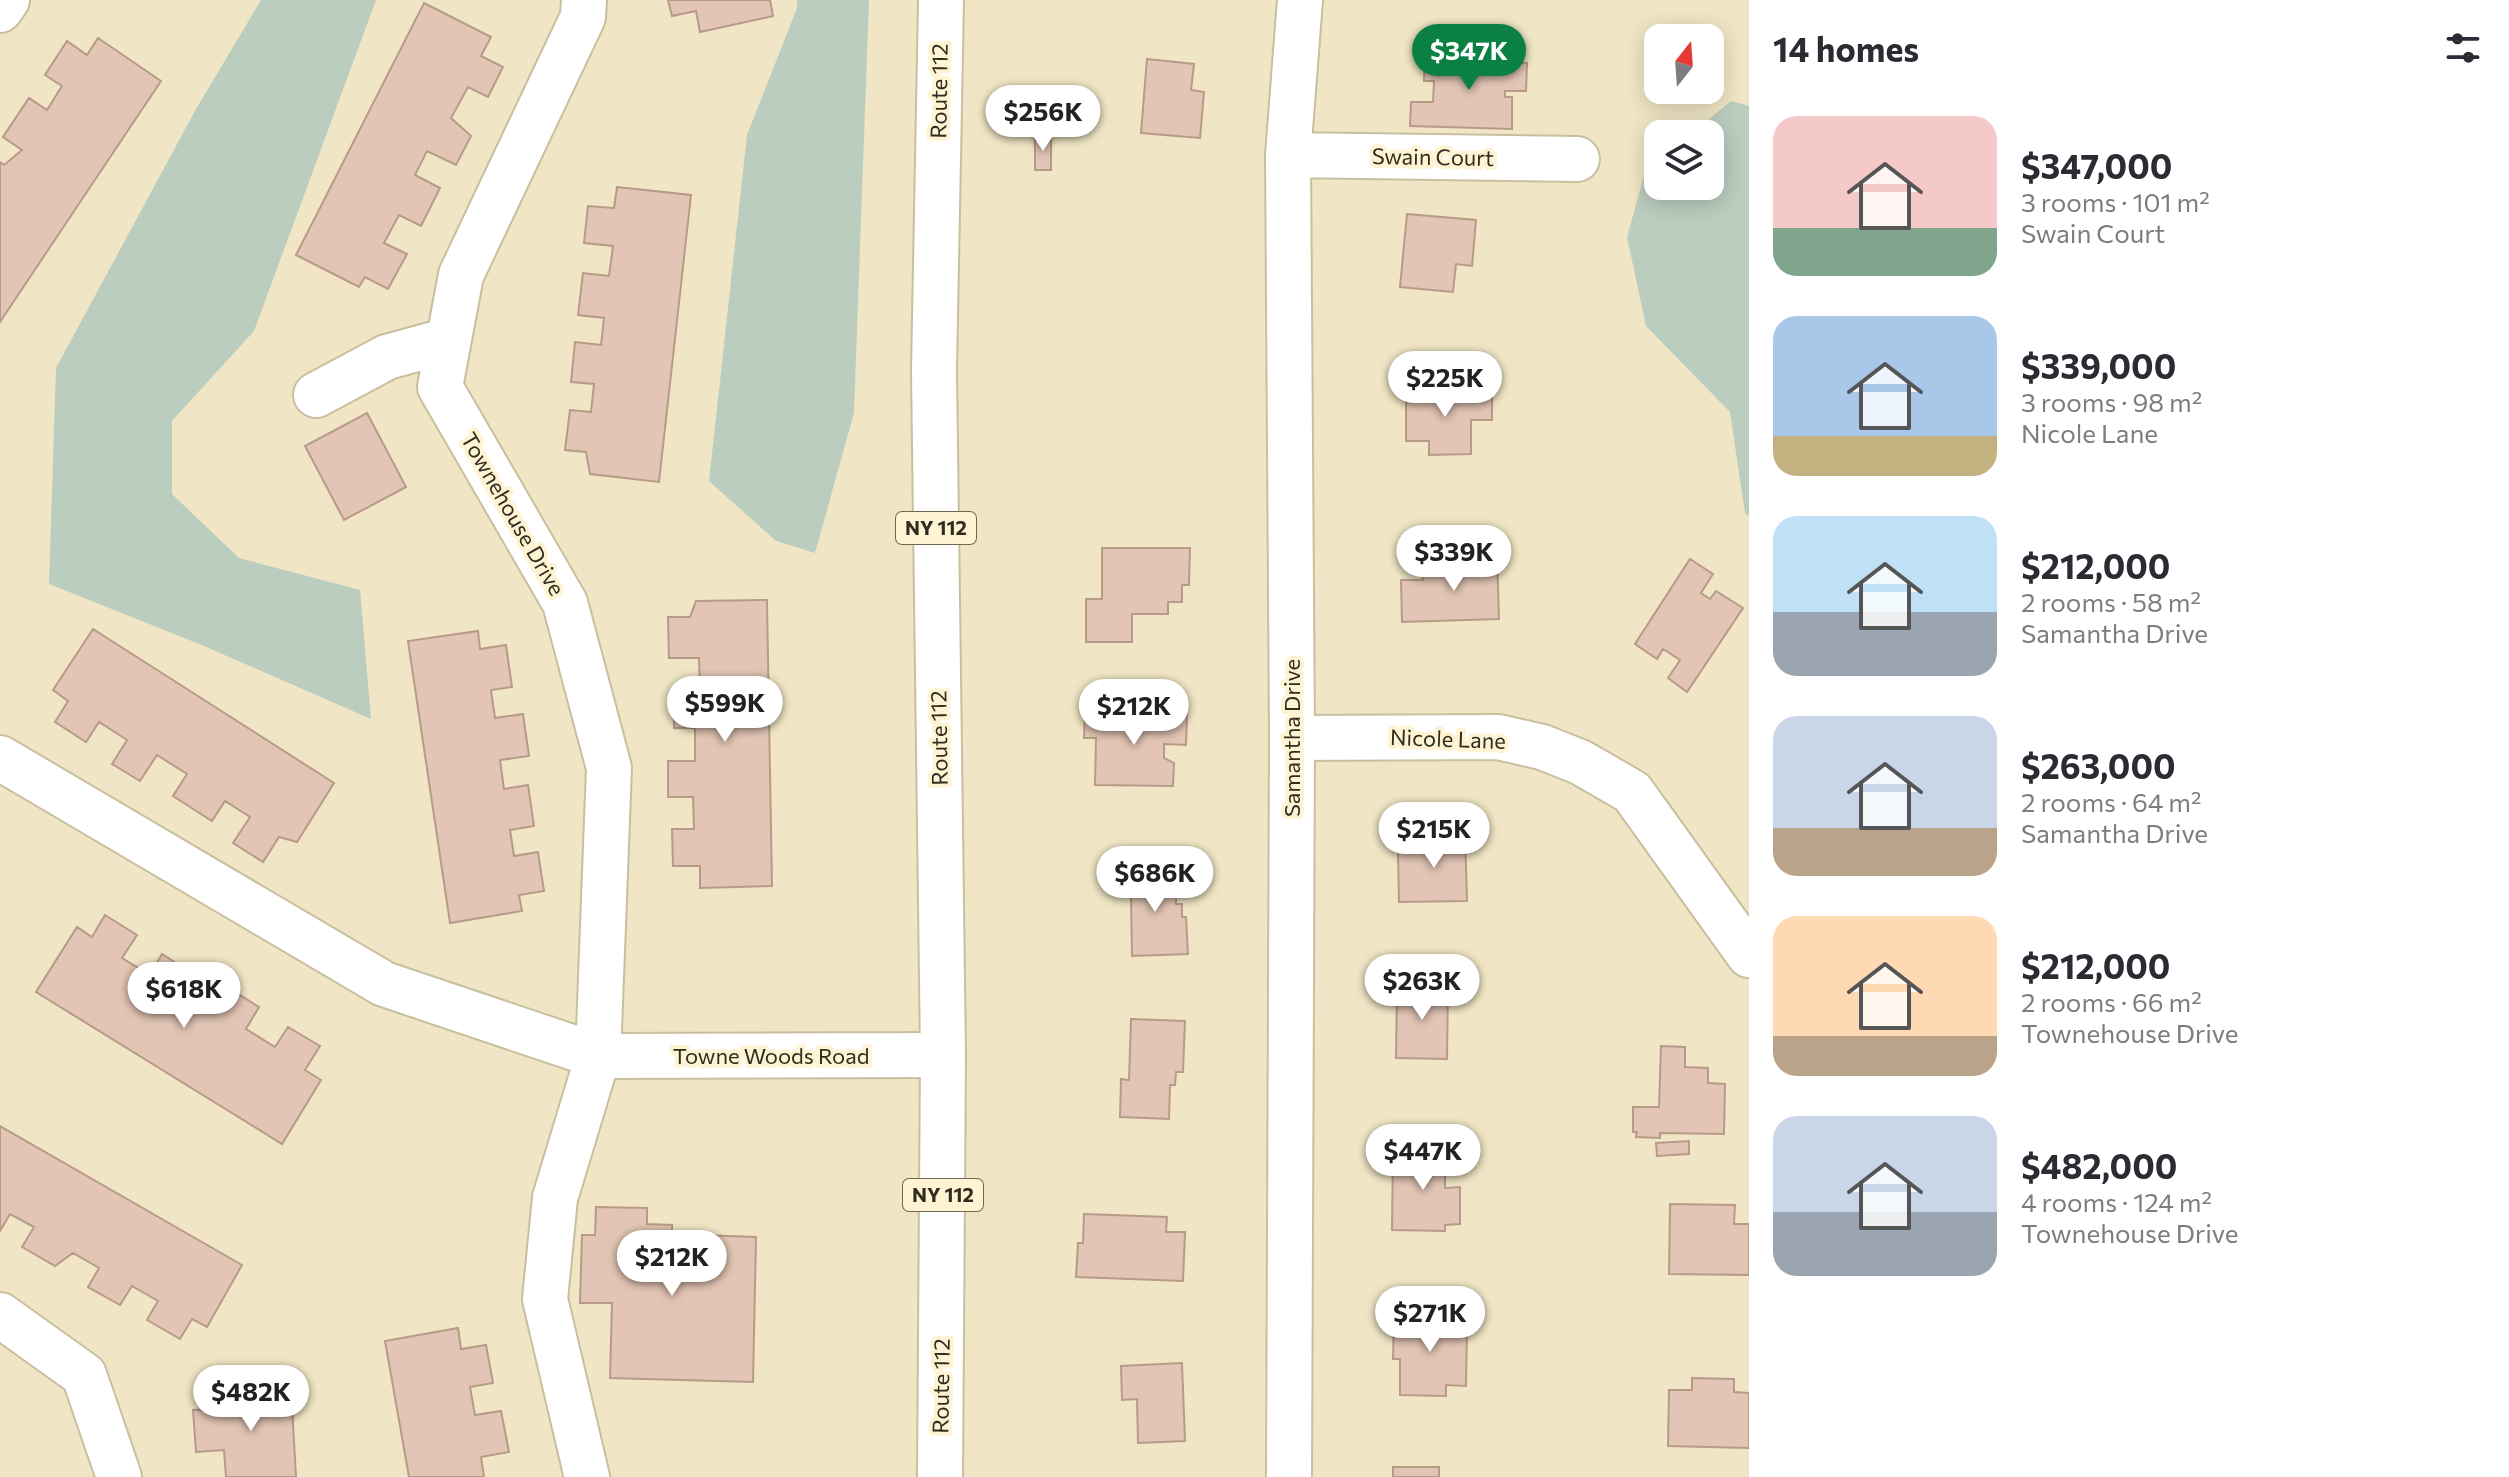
<!DOCTYPE html>
<meta charset="utf-8">
<style>
:root{--surface:#fff;--page:#f2f2f3;--text:#2b2b33;--muted:#7c7c81;--accent:#0b8043}
body{margin:0;font-family:Commissioner,sans-serif;background:var(--page);color:var(--text);height:100vh;display:flex;flex-direction:column;font-size:30px;white-space:nowrap}
*{box-sizing:border-box;margin:0}
p{font-size:26px;color:var(--muted)}
.icon{flex:none;width:44px;height:44px;fill:none;stroke:currentColor;stroke-width:2;stroke-linecap:round;stroke-linejoin:round}
.map{position:relative;flex:1;overflow:hidden}
.side{display:flex;flex-direction:column;background:var(--surface);width:760px}
.side>*{flex:none}
.needle{width:52px;rotate:17deg}
.controls{position:absolute;left:1644px;top:24px;display:grid;gap:16px}
.controls a{display:grid;place-items:center;width:80px;height:80px;border-radius:16px;background:var(--surface);box-shadow:0 4px 20px #0003;font-size:40px}
.price{position:absolute;translate:-50% -68px;padding:0 18px;border-radius:28px;background:#fff;color:#222;font-size:26px;line-height:52px;filter:drop-shadow(0 2px 4px #0008)}
.price::after{content:'';position:absolute;left:50%;top:48px;width:24px;height:18px;margin-left:-12px;background:inherit;clip-path:polygon(0 0,100% 0,50% 100%)}
.price.current{background:var(--accent);color:#fff}
ul{padding:0;list-style:none}
li{display:flex;align-items:center;gap:24px;height:200px;padding:0 24px}
li span{display:grid;place-items:center;flex:none;width:224px;height:160px;border-radius:24px;color:#555}
li>.icon{margin-inline-start:auto}
span .icon{width:96px;height:96px;fill:#fffc;stroke-width:1}
li b{font-size:34px}
h2{display:flex;justify-content:space-between;align-items:center;height:96px;padding:0 24px;font-size:34px}
main{display:flex;flex:1;min-height:0}
.map>svg:first-child{display:block}
.green{fill:#bbcdbf}
.building{fill:#e2c5b4;stroke:#b89a88;stroke-width:2}
.lines{fill:none;stroke-linecap:round;stroke-linejoin:round}
.minor-casing{stroke:#c9bf9f;stroke-width:48}
.major-casing{stroke:#c9bf9f;stroke-width:48}
.minor{stroke:#fff;stroke-width:44}
.major{stroke:#fff;stroke-width:44}
.labels{text-anchor:middle;stroke-width:8;stroke-linejoin:round;paint-order:stroke}
.shield{fill:#fef3d2;stroke:#6e6855;stroke-width:2}
.shield-label{font-size:20px;font-weight:bold;fill:#302c1f}
.street-label{font-size:22px;fill:#302c1f;stroke:#fef3d2}
</style>
<main>
<div class="map">
<svg width="1749" height="1477" viewBox="0 0 1749 1477">
<rect width="100%" height="100%" fill="#f0e6c5"/>
<path class="green" d="M261,0H376L254,331L172,421V494L239,558L360,590L371,719L204,646L49,584L56,368L196,109Z
M797,0H869L854,413L815,553L776,541L709,481L747,135L797,8Z
M1731,101L1749,106V516L1745,513L1730,412L1646,326L1627,237L1645,172L1658,161V186H1710V134H1691Z"/>
<path class="building" d="M668,0H770L773,16L700,32L696,11L672,16Z
M424,3L491,37L481,56L503,67L488,97L468,87L451,118L471,136L456,165L427,151L415,175L440,188L421,226L399,215L384,243L407,254L388,289L365,277L359,287L296,255Z
M98,38L161,81L0,322V162L4,165L22,150L3,137L29,98L47,110L62,86L45,75L67,41L87,55Z
M1425,53L1503,56V62L1527,63L1526,91H1505V97H1512V129L1410,126L1411,102H1433L1434,81H1424Z
M1147,59L1194,64L1191,90L1204,92L1200,138L1141,133Z
M1035,136L1051,137V170H1035Z
M617,187L691,195L659,482L590,474L586,452L565,450L570,410L591,412L594,384L571,382L575,342L601,345L604,318L578,315L583,273L609,276L613,246L584,243L588,206L614,208Z
M1407,214L1476,220L1472,266L1456,264L1453,292L1400,287Z
M1406,390H1471V394H1492V420H1471V454L1429,455V441H1406Z
M367,413L406,487L344,520L305,446Z
M1102,548H1190L1189,585H1182V602H1168V614H1132V642H1086V599H1102Z
M1497,556L1499,619L1402,622L1401,580H1423V568L1461,567V557Z
M1690,559L1713,574L1701,593L1710,599L1716,591L1743,608L1687,692L1668,678L1680,660L1663,649L1657,659L1635,644Z
M767,600L772,886L700,888V866H673L672,829H694L693,797H668V761H695V728H674V692H700L699,658H669L668,617H690L696,601Z
M93,629L334,783L297,842L279,837L263,862L233,843L250,817L225,801L212,821L173,796L187,774L157,755L140,781L112,764L127,740L99,722L86,742L55,722L68,701L53,690Z
M478,631L480,649L506,645L512,687L491,690L495,718L523,714L529,756L500,760L504,789L528,785L534,826L510,830L514,856L538,852L544,891L519,895L522,911L450,923L408,641Z
M1085,713L1187,715L1186,745L1164,744V758L1174,763L1173,786L1095,785L1096,738H1084Z
M1465,834L1467,901L1399,902L1398,851H1419L1418,835Z
M1171,869V891H1176V904H1182V917H1186L1188,954L1132,956L1131,897H1124V871Z
M105,915L137,935L122,958L150,975L162,954L193,974L182,993L212,1011L227,987L259,1007L246,1029L275,1047L288,1027L320,1046L305,1070L321,1080L282,1144L36,992L77,927L92,937Z
M1397,984L1448,985L1447,1059L1396,1058Z
M1131,1019L1185,1021L1183,1072H1176L1175,1085H1170L1169,1119L1120,1117L1121,1079L1129,1080Z
M1661,1046L1685,1047V1067L1708,1068V1083L1725,1084L1724,1134L1660,1133V1138L1636,1137L1637,1132H1633V1107H1659Z
M0,1126L242,1265L207,1327L192,1319L180,1339L147,1320L158,1301L132,1286L120,1305L88,1287L99,1268L73,1253L55,1266L22,1247L34,1227L10,1214L0,1231Z
M1689,1141V1154L1657,1156L1656,1143Z
M1393,1149L1445,1150V1188L1460,1187V1224L1445,1225V1231L1392,1230Z
M1670,1204L1735,1205L1734,1224H1749V1275L1669,1274Z
M596,1207L647,1208V1224L672,1225V1234L756,1237L753,1382L610,1378L612,1303H580L582,1235H595Z
M1084,1214L1167,1217L1166,1232H1185L1183,1281L1076,1277L1078,1243H1083Z
M1394,1314L1449,1315L1448,1324H1467L1466,1386L1446,1385V1396L1400,1395V1359H1393Z
M458,1328L461,1349L486,1345L493,1383L470,1387L475,1415L501,1411L509,1452L481,1457L484,1477H409L385,1341Z
M1182,1363L1185,1441L1138,1443L1137,1399L1122,1400L1121,1366Z
M1692,1378L1734,1379V1392L1749,1393V1448L1668,1446L1669,1390H1692Z
M291,1388L296,1477H226L224,1450L196,1452L193,1410L223,1409L222,1392Z
M1393,1467H1439V1477H1393Z"/>
<g class="lines">
<g class="minor-casing">
<path id="minor" d="M584,0L583,17L461,275L440,387L565,603L609,768L598,1056L555,1198L545,1299L587,1477
M0,10L7,0
M1288,155L1577,159
M316,395L387,357L449,340
M1292,738L1498,737L1542,747L1580,762L1632,792L1749,955
M0,758L384,984L598,1056L943,1055
M0,1315L84,1375L119,1477
M1289,1477L1292,738L1288,155L1300,0"/>
</g>
<g class="major-casing">
<path id="major" d="M940,1477L943,1055L934,370L941,0"/>
</g>
<use href="#minor" class="minor"/>
<use href="#major" class="major"/>
</g>
<g class="labels">
<g class="shield">
<rect x="896" y="512" width="80" height="32" rx="6"/>
<rect x="903" y="1179" width="80" height="32" rx="6"/>
</g>
<g class="shield-label">
<text x="936" y="535">NY 112</text>
<text x="943" y="1202">NY 112</text>
</g>
<g class="street-label">
<text transform="translate(939 91) rotate(-89)" y="8">Route 112</text>
<text transform="translate(1433 157) rotate(1)" y="8">Swain Court</text>
<text transform="translate(513 514) rotate(60)" y="8">Townehouse Drive</text>
<text transform="translate(939 738) rotate(-91)" y="8">Route 112</text>
<text transform="translate(1292 738) rotate(-90)" y="8">Samantha Drive</text>
<text transform="translate(1448 739) rotate(2)" y="8">Nicole Lane</text>
<text x="771" y="1064">Towne Woods Road</text>
<text transform="translate(941 1386) rotate(-89)" y="8">Route 112</text>
</g>
</g>
</svg>
<div class="controls">
<a><svg class="needle" viewBox="-14 -14 28 28"><path d="M0-13l5 13h-10z" fill="#e53935"/><path d="M0 13l5-13h-10z" fill="#7c7c81"/></svg></a>
<a><svg class="icon" aria-label="layers" viewBox="0 0 24 24"><path d="M12 4l9 5-9 5-9-5zM3 14l9 5 9-5"/></svg></a>
</div>
<b class="price current" style="left:1469px;top:92px">$347K</b>
<b class="price" style="left:1043px;top:153px">$256K</b>
<b class="price" style="left:1445px;top:419px">$225K</b>
<b class="price" style="left:1454px;top:593px">$339K</b>
<b class="price" style="left:725px;top:744px">$599K</b>
<b class="price" style="left:1134px;top:747px">$212K</b>
<b class="price" style="left:1434px;top:870px">$215K</b>
<b class="price" style="left:1155px;top:914px">$686K</b>
<b class="price" style="left:1422px;top:1022px">$263K</b>
<b class="price" style="left:184px;top:1030px">$618K</b>
<b class="price" style="left:1423px;top:1192px">$447K</b>
<b class="price" style="left:672px;top:1298px">$212K</b>
<b class="price" style="left:1430px;top:1354px">$271K</b>
<b class="price" style="left:251px;top:1433px">$482K</b>
</div>
<section class="side">
<h2>14 homes<svg class="icon" aria-label="filters" viewBox="0 0 24 24"><path d="M4 7h16M4 17h16"/><circle cx="9" cy="7" r="2"/><circle cx="15" cy="17" r="2"/></svg></h2>
<ul>
<li><span style="background:linear-gradient(#f6c9c9 70%,#7fa58c 0)"><svg class="icon" aria-label="home" viewBox="0 0 24 24"><path d="M3 11l9-7 9 7M6 9v11h12V9"/></svg></span><div><b>$347,000</b><p>3 rooms · 101 m²</p><p>Swain Court</p></div></li>
<li><span style="background:linear-gradient(#a9c7e8 75%,#c2b280 0)"><svg class="icon" aria-label="home" viewBox="0 0 24 24"><path d="M3 11l9-7 9 7M6 9v11h12V9"/></svg></span><div><b>$339,000</b><p>3 rooms · 98 m²</p><p>Nicole Lane</p></div></li>
<li><span style="background:linear-gradient(#bfe0f5 60%,#9aa5b1 0)"><svg class="icon" aria-label="home" viewBox="0 0 24 24"><path d="M3 11l9-7 9 7M6 9v11h12V9"/></svg></span><div><b>$212,000</b><p>2 rooms · 58 m²</p><p>Samantha Drive</p></div></li>
<li><span style="background:linear-gradient(#c9d6e8 70%,#b9a48a 0)"><svg class="icon" aria-label="home" viewBox="0 0 24 24"><path d="M3 11l9-7 9 7M6 9v11h12V9"/></svg></span><div><b>$263,000</b><p>2 rooms · 64 m²</p><p>Samantha Drive</p></div></li>
<li><span style="background:linear-gradient(#ffd9b3 75%,#b9a48a 0)"><svg class="icon" aria-label="home" viewBox="0 0 24 24"><path d="M3 11l9-7 9 7M6 9v11h12V9"/></svg></span><div><b>$212,000</b><p>2 rooms · 66 m²</p><p>Townehouse Drive</p></div></li>
<li><span style="background:linear-gradient(#c9d6e8 60%,#9aa5b1 0)"><svg class="icon" aria-label="home" viewBox="0 0 24 24"><path d="M3 11l9-7 9 7M6 9v11h12V9"/></svg></span><div><b>$482,000</b><p>4 rooms · 124 m²</p><p>Townehouse Drive</p></div></li>
</ul>
</section>
</main>
